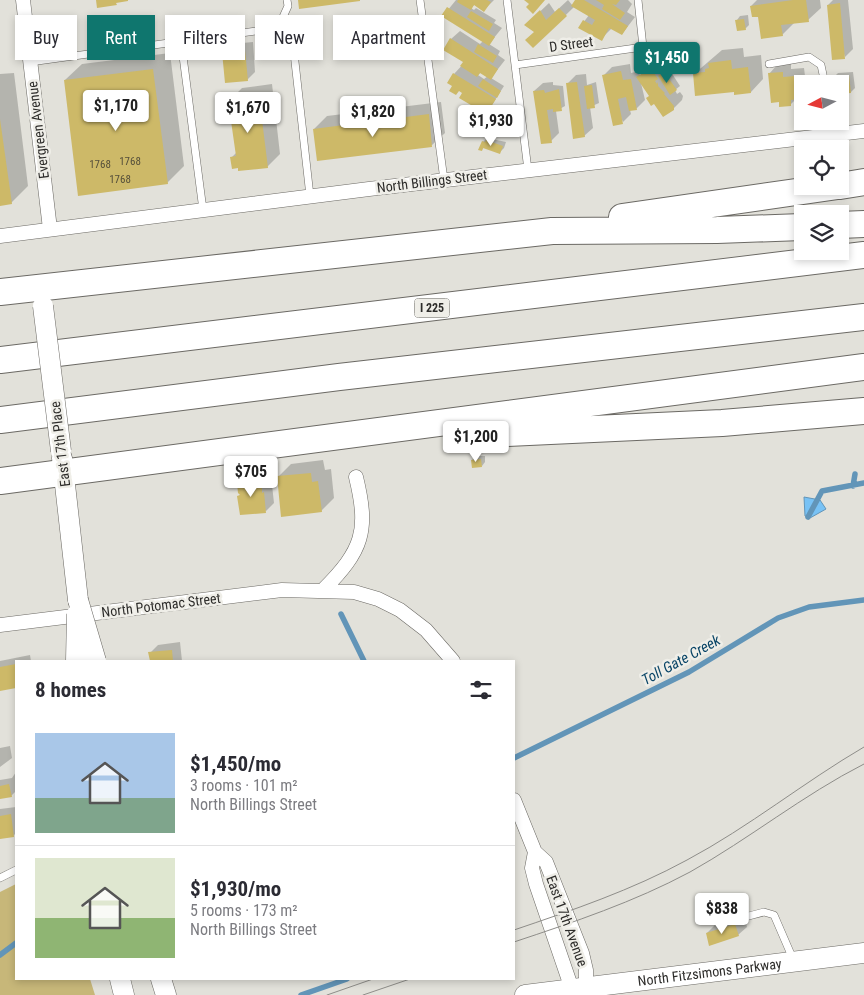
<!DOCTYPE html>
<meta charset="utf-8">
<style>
:root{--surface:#fff;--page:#f2f2f3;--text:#2b2b33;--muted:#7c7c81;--line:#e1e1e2;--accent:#0f766e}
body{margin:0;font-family:"Roboto Condensed",sans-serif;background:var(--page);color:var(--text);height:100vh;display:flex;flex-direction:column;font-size:19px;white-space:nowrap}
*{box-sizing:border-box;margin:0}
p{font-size:16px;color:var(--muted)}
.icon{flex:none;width:28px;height:28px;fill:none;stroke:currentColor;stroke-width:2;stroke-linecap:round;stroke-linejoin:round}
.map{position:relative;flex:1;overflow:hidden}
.sheet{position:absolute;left:15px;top:660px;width:500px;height:320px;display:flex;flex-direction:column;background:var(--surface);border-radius:0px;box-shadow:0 2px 8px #0003}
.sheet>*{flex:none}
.guide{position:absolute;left:15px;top:15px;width:500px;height:45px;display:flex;gap:10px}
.needle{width:32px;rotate:263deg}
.buttons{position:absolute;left:794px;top:75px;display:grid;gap:10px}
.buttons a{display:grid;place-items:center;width:55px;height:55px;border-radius:0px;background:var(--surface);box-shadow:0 2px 8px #0003;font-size:25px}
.price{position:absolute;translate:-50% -42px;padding:0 11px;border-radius:5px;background:#fff;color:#222;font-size:16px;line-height:32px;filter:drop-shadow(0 1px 2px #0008)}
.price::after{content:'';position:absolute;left:50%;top:30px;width:15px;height:11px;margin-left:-8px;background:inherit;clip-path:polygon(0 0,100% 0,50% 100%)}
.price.selected{background:var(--accent);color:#fff}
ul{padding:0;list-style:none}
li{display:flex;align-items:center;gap:15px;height:125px;padding:0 20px}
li+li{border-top:1px solid var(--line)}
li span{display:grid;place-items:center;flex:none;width:140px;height:100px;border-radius:0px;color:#555}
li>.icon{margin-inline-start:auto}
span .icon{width:60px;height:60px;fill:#fffc;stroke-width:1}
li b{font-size:21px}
h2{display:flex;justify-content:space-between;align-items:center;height:60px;padding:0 20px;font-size:21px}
.chip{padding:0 18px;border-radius:0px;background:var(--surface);box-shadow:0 2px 8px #0003;font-size:18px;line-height:45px}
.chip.selected{background:var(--accent);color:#fff}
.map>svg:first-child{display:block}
.green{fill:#c7b779}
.water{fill:#78c2f5;stroke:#6295b8}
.shadow{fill:#0003;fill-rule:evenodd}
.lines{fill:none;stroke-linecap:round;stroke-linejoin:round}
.stream{stroke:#6295b8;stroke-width:5.5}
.building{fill:#cdb968}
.lane-casing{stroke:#6b6964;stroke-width:8}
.street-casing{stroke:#6b6964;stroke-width:15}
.secondary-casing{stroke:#6b6964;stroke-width:21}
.highway-casing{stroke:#6b6964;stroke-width:28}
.lane{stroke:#fff;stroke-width:7}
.street{stroke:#fff;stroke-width:14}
.secondary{stroke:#fff;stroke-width:20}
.highway{stroke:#fff;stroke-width:26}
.tram{stroke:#8e8d89;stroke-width:1}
.secondary-bridge-casing{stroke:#6b6964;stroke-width:21;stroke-linecap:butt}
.secondary-bridge{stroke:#fff;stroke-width:20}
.labels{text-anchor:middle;stroke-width:5;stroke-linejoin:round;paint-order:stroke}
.number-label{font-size:11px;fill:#554f3a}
.shield{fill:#efeee8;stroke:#676663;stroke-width:1}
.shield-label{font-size:12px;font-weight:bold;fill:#2d2c2a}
.street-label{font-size:14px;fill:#2d2c2a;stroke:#efeee8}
.water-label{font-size:15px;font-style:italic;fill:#084466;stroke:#efeee8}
</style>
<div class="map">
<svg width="864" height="995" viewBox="0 0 864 995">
<rect width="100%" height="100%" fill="#e2e1da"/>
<path class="green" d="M16,884V979H90L95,995H0V892Z"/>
<path class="water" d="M804,497L820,500L826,509L810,518L805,516Z"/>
<path class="shadow" d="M456,0H494L484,10L475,4L471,8L474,10L476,8L496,20L494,23L502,28L489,44L500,51L498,55L505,60L491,78L504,86L490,108L508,119L501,129L484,120L490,109L454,86V74L465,62L451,39L460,31L480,44L483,41L443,16ZM481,72L488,76L484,79L478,75Z
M568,0L573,6L576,0H628L632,4L627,12L635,17L622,34L612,28L601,39L580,27L589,15L574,7L533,47L535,32L526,25L549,3L555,12Z
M757,0H820L821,8L808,20L795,22L782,35L751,6Z
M833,0H848L853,49L845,57L828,5Z
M748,15L749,25L745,29L737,20L740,16Z
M253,42L255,72L247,80L223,53L232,44Z
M743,48L744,57L761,55L763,79L751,92L735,91L694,74L722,50Z
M170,53L184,166L167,183L65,80L82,64Z
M657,62H660L666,71L669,69L680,86L675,90L677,94L680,92L683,96L682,100L673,109L650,96L641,83L645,100L636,109L630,110L631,114L623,122L603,76L612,67L630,64L631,73L639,71L640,76Z
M791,64V69L804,68L806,84H802V93L790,105L780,100L769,74L777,65Z
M853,72L855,88L851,92L840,93V84L834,77L838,73Z
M14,73L28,186L11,203L0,204V74Z
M586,74L587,85L596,82L599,103L590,107L593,128L584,136L567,84L576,75Z
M553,82V85L563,86L565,106L556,111L559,133L551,141L534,91L543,83Z
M272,84L280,154L267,167H239L232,157L237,152L229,101L242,88Z
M441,102L445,133L432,145L318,159L314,129L327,116Z
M487,138L506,142L504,148L500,152L484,147L482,150L483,142Z
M476,456H485V462L482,466L472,460Z
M323,460L325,470L331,469L334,498L321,511L278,477L291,464Z
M270,473L269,485H272L274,503L266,511L239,496L241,494L238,484L247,475Z
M180,642L182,661H151L150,653L158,645Z
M30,655L31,661H16V686L0,689V661Z
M10,746L12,758L0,767V748Z
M16,772V791L11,796L0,798V780L12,778Z
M16,807V833L13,836L0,838V809Z
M744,916L747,927L738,935L707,933L715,925Z"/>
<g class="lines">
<path class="stream" d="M853,486L855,474
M808,517L822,491L864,483
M341,614L364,661
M514,758L689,672L778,618L809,607L864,600
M0,955L16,943
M301,995L347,979"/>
</g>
<path class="building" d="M96,0H128V1L116,3L117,5L97,8Z
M298,0H360V1L299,9Z
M458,0H487L491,2L484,12L474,5L471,10L457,2Z
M524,0H545L533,14L526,7L529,4Z
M575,0H584L628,26L622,35L609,28L602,41L578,28L583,20L592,25L595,20L571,6Z
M596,0H620L616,5L612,4L625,13L620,20L602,9L604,5Z
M793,0H806L809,22L781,25L783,36L761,39L758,17H752L750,6Z
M840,3L845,59L832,60L827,5Z
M447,7L495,37L489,46L441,16Z
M559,8L567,16L533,48L525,40L534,32L524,25L540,10L546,20Z
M471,11L493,24L489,31L467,17Z
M744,19L746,30L737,31L735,20Z
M450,38L498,69L491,80L480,73L477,77L460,66L463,62L443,50Z
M478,44L497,56L493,63L474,52Z
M245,50L248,81L225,83L222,52Z
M731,60L732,69L748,67L751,93L734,95V92L695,96L693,73L705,72V69L709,68L708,63Z
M153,69L168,184L78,196L64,80Z
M648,70H652L658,79L655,81L657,84L658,82V86L665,93L664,94L674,106V110L663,117L654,104L651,106L646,98L649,96L636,77Z
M621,71L623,80L631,79L637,110L629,111L626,97L618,99L623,124L613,126L602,75Z
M664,72L677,90L670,95L658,76Z
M783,72V77L796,76L798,99L791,100V106L779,107V102L771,103L768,73Z
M453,73L496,99L487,113L505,123L501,131L483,120L486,114L459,98L462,93L459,91L456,95L449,91L452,86L447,83Z
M849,75L851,93L840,94V84H834L833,77Z
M483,79L501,91L497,98L478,86Z
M577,82L585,137L573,139L566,83Z
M592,85L595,108L587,109L584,86Z
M559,89L562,111L553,112V109L547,110L552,143L541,144L533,91L544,90L545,93Z
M259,96L268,168L238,171V168L232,169L230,157L236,156L228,100Z
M429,114L432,147L317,161L313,129Z
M0,119L12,204L0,206Z
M486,140L503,146L500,154L483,148L482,151L478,150L482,141L485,142Z
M481,459L482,467L472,468L471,460Z
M311,473L312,482L318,481L322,512L281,517L277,476Z
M262,480V493L264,492L266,513L240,515L237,496L240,495L238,493L237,483Z
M172,650L173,661H150L148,652Z
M16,664V688L0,691V667Z
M9,784L12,797L0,799V786Z
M11,814L14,837L0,839V816Z
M735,924L739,936L709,946L706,933Z"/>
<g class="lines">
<g class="lane-casing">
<path id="lane" d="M420,0L444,180
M507,0L528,170
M278,28L288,6L287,0
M181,41L203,210
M30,62L278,28L292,35L310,196
M769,64L809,57L821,65L825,84
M515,65L643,47L638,0
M833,121L835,134
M0,878L16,870
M745,917L764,912L774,915L793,959"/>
</g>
<g class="street-casing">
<path id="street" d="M23,0L50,229
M0,236L369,189L864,131
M323,590C363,550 369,531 356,477
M0,625L282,590L354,592L378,599L400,610L426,630L453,661
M514,800L535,852L546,862L582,953L586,970V994
M535,852L532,868L536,884L574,995"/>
</g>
<g class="secondary-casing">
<g id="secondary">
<path d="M62,458L78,600"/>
<path d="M120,979L124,995"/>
<path d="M161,979L166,995"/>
<path id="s1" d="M525,995L864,953"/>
</g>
</g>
<g class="highway-casing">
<path id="highway" d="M840,186L864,182
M622,217L838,186
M840,225L864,224
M0,292L552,231L717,230L802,227
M0,360L864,255
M0,420L339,377L864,317
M467,435L722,423L864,411
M0,481L864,367"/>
</g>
<use href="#lane" class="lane"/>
<use href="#street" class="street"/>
<use href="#secondary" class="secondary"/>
<use href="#highway" class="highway"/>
<path class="tram" d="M514,930C573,910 632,890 687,860C749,827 804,782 864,747
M514,942C574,922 634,902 690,872C749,839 803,795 864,764
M327,995L373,979
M363,995L410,979"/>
<g class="secondary-bridge-casing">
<path id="secondary-bridge" d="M43,306L61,451
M78,600L96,661
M76,661L77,614"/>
</g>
<use href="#secondary-bridge" class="secondary-bridge"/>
</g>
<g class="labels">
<g class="number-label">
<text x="130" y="165">1768</text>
<text x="100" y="168">1768</text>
<text x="120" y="183">1768</text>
</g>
<rect class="shield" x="414.5" y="298.5" width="35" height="19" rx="4"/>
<g class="shield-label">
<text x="432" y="312">I 225</text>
</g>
<g class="street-label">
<text transform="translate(571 44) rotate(-8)" y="5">D Street</text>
<text transform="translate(38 130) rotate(-97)" y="5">Evergreen Avenue</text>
<text transform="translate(432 181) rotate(-7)" y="5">North Billings Street</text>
<text transform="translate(60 444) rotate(-97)" y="5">East 17th Place</text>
<text transform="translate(161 605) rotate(-7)" y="5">North Potomac Street</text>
<text transform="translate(567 921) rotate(70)" y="5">East 17th Avenue</text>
<text dy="5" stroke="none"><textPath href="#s1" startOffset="186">North Fitzsimons Parkway</textPath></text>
</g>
<g class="water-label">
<text transform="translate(681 660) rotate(-29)" y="5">Toll Gate Creek</text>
</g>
</g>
</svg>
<div class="buttons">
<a><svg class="needle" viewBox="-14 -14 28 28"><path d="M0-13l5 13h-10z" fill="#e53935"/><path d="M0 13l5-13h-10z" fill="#7c7c81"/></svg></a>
<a><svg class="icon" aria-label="locate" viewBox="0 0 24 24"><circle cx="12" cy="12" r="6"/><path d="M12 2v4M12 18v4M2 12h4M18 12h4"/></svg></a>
<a><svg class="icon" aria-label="layers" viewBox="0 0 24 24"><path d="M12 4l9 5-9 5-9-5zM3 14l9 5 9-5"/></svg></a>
</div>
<b class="price selected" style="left:667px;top:84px">$1,450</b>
<b class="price" style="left:116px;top:132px">$1,170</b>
<b class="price" style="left:248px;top:134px">$1,670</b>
<b class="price" style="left:373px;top:138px">$1,820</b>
<b class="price" style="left:491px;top:147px">$1,930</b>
<b class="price" style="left:476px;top:463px">$1,200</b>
<b class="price" style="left:251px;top:498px">$705</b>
<b class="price" style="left:722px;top:935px">$838</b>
<div class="guide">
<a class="chip">Buy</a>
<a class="chip selected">Rent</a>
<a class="chip">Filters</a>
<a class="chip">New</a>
<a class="chip">Apartment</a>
</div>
<section class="sheet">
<h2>8 homes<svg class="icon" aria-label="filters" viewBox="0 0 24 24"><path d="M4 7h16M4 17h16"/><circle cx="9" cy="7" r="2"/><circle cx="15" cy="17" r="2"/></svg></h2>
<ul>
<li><span style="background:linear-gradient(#a9c7e8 65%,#7fa58c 0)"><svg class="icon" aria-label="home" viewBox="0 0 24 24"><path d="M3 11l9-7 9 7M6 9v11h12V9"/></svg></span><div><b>$1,450/mo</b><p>3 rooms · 101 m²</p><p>North Billings Street</p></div></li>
<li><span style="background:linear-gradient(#dfe7d0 60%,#8fb573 0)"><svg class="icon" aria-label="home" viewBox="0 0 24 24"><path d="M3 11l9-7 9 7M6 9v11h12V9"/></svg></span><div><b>$1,930/mo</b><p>5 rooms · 173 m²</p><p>North Billings Street</p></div></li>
</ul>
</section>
</div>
